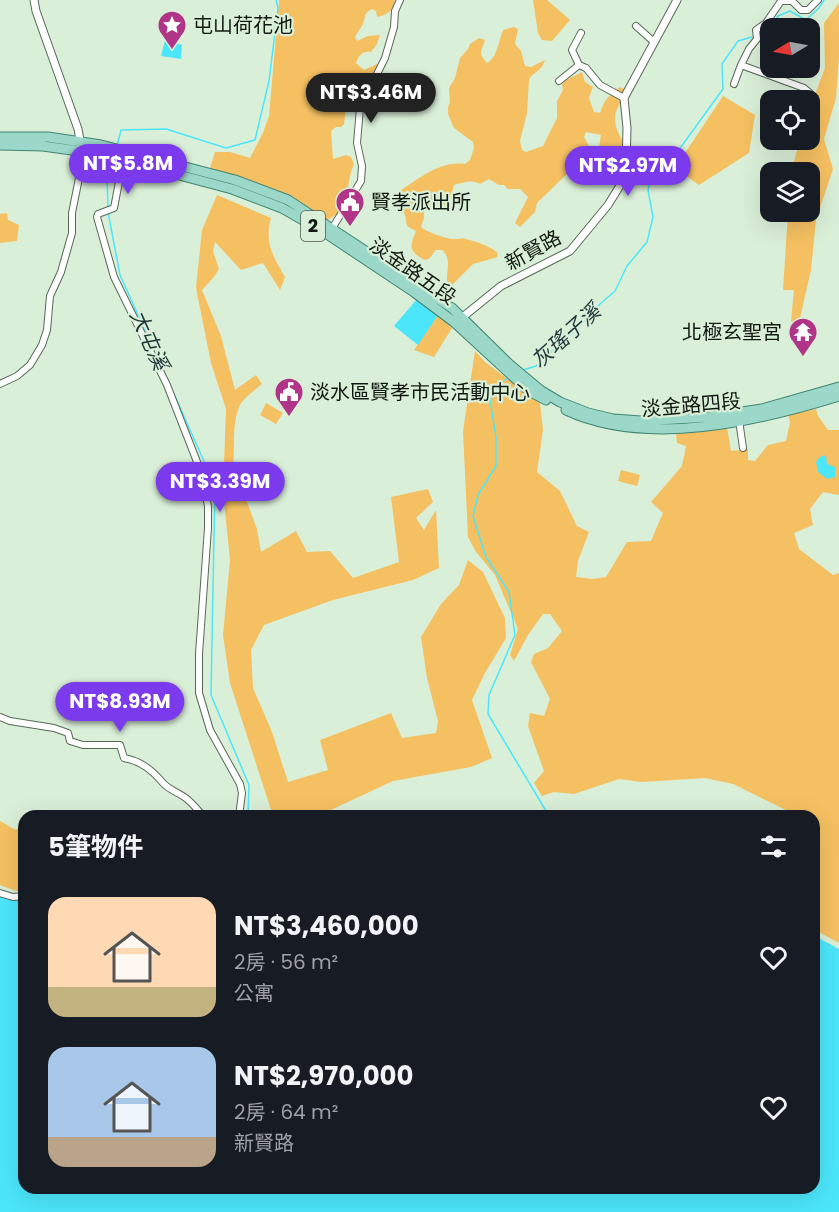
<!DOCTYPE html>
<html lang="zh-TW">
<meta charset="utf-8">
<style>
:root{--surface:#171b24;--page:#20242c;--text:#f1f3f6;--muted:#9ea1a6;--accent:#7c3aed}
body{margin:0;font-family:Poppins,"Noto Sans TC",sans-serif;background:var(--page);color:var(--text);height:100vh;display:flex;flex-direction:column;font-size:22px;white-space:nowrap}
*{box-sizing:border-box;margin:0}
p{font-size:20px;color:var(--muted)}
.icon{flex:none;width:33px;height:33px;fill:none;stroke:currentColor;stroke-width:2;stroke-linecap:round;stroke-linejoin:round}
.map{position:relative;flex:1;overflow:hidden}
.sheet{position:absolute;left:18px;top:810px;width:802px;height:384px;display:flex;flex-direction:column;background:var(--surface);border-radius:18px;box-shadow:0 6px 24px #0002}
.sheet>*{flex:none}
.needle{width:39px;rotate:260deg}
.fabs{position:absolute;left:760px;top:18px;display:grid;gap:12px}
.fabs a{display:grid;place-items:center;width:60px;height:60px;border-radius:12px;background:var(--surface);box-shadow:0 6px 24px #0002;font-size:30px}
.price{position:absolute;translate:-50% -51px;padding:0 14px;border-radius:21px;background:var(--accent);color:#fff;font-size:20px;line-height:39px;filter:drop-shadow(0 2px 3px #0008)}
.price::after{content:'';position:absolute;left:50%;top:36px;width:18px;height:14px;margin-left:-9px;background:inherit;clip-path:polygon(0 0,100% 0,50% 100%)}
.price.on{background:#222;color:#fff}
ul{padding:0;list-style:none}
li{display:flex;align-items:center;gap:18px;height:150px;padding:0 30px}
li span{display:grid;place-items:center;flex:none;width:168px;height:120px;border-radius:18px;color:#555}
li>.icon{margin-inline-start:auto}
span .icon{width:72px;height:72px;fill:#fffc;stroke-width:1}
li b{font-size:26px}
h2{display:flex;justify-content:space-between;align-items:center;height:72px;padding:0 30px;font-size:26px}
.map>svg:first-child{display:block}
.green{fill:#f5c061}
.water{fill:#4ce6fb}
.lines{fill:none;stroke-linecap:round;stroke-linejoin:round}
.stream{stroke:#4ce6fb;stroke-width:1.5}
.minor-casing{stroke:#566956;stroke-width:8}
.tertiary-casing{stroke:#566956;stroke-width:9}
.primary-casing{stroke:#408472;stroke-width:11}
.minor{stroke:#fff;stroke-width:6}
.tertiary{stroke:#fff;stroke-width:7}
.primary{stroke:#9cd8ca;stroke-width:9}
.labels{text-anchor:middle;stroke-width:4.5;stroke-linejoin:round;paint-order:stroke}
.shield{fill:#daefd8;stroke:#4d584c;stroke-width:1.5}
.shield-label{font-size:18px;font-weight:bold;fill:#101810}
.poi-label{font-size:20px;fill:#101810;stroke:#daefd8;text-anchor:start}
.street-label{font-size:20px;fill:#101810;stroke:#daefd8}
.water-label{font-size:21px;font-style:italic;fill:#1d3639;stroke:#daefd8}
</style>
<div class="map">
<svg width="839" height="1212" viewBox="0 0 839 1212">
<rect width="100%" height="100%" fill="#daefd8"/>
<path class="green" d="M279,0H395C393,11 387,15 377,17L376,11L372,9L366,13L363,24L355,37L357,41L368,36L380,35L377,44L371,52C362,51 359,55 356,63L364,70L379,63L377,73L363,91L359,99L356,104L346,106L344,124L341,127H336L331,131L333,159L346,155L351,157L354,164C344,186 353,206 328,220L264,189L209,171L215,152H230L250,158L263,133L269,116Z
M533,0H547L570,20L552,41L542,40L538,33Z
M839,3V58L836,98L824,139L833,169L816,220L811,270L798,327L791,321L794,290H783L788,212H810V172H791L800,140H810V108L825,68L824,23Z
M514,27L518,29L515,44L521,51L525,66L531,67L545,60C542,72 532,72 529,80L527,113L520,141L522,150L526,152L543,146L557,118V101L563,90L562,84L566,80L582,72L585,82L593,87L589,98L594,112L600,113C604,100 610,94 620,87L626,90C624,100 615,108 615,118C614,132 627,142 625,156L614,155L607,163L602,159L597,160L601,135L586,132L584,137L589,146L588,152L582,162L573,168L537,203L535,212L520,227L515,223L528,197L520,189H508L504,185H499L489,179L480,184C471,179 463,183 454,185L451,196L444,206L434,204L424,208V218L421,227C429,233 442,237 452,239C457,240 461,237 466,239C477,242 487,245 497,252L498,257L473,264L452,285L447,284C446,272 452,258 442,250H436L429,259L424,260C408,250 410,247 416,231L407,226L405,215L395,194C416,181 439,160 465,164L470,160L474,148L473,142L454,128L448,114V107L450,102L449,88L455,78L460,58L468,49L470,44L479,38L485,40C482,52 477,52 487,63C497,58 499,41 503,30Z
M723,96L755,115L749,153L699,185L675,168Z
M217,195L271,218C264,243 273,256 285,277L280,290L263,263L241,270L215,242L213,251L219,269L214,277L202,290L221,336L235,390L256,375L262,384C255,390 242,399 239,407C230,431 237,457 231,481L240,483L257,529L261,552L296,531L307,552L330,551L353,578L399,562L391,497L428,489L433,502L416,518L424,530L436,510L439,568L413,580L333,600L264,625L251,650L253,688L272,732L288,782L328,770L320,740L391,713L402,738L436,733L438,721L427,678L421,637L441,604L459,585L468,560L483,572L505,618L506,638L485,673L472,700L492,758L471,767L393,781L318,816H273L230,683L223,635L230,560L223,491L226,409L211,363L196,288L202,230Z
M7,213L8,220L19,225L17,241L0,243V214Z
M438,315L452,328L434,357L414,350Z
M475,351L485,362L540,403L543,430L537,472L560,491L577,526L589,532L578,561L576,577L593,579L606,577L627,542L651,541L663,513L651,502L682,466L686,446L677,443L676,433L727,427L731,451L748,449V460L755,461L768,445L786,441L790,422L788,415L816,409L818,416L828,430H839V495L823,492L810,509L813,525L794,533L799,549L833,575L839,573V943L815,930L814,816H798L733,784L705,778L642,782L619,779L574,794L554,792L542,796L534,783L544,771L528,726L530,713L544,716L550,699L531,662L534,654L548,648L562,631L550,614H543L528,635L514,661L510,655L518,629L495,575L476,552L468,537L463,431Z
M266,403L283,413L276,424L260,415Z
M621,470L640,475L637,486L618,481Z
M0,821L14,829L24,830V865L21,866C25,874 26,883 22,890L16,891L0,885Z"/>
<path class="water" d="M165,40L182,45L181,59L161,56Z
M417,299L438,315L418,345L394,326Z
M826,455L827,464L835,467V477L827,479L818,472L816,462L820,457Z
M0,895L24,901V1188H814L815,936L839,949V1212H0Z"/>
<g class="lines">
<path class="stream" d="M761,34L768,32L778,16L790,11L806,20L819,8L824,0
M117,146L121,130L166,129L226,148L255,140L269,81L278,8L276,0
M108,207L107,180L112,162
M108,212L120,275L162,368
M523,370L536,366L577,329L600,304L615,291L627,266L647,242L653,217L648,190L653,170L678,151L723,89L722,64L738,41L752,37
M508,378L501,383L490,400L496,437V466L478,495L473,516L486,557L509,592L515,635L489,695L488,714L549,816
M174,394L215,486L211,695L249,785L248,816"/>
<g class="minor-casing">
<path id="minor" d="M636,26L654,42
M581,33L572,50L579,65L586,68L600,85L624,98
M559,81L579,65
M734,84L741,65
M809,100L810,93L804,88L741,65L749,49L757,39L756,30L766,23L781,1H792L801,10H808L818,0
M135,162L119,182L114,208L98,214L97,217L114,277L167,385L201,472L208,506V528L199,654V693L210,730L240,784L242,793L239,816
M330,232L361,181L362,166L357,143L360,108L385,58L394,27L395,11L400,0
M0,384L17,376L30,365L42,345L47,330L50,296L61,272L72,233V213L80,173L82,150
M739,420L743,448
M0,717L10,721L54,728L68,733L70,741L83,745H120L124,758C141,761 152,770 163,783C169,790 180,793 187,799C193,804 198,810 203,816
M0,893L13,897L24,896"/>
</g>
<g class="tertiary-casing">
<path id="tertiary" d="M34,0L36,11L78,129L81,146
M459,320L501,286L570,251L608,205L621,184L626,166L627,128L624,98L677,0"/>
</g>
<g class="primary-casing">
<path id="primary" d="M0,137H48L101,145L235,180L288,200L452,308L509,364L540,390L560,402L588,413L613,419L641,421L709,417L762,409L839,387
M0,145L43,146L100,154L232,189L282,208L324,232L414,292L454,322L529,391L546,400
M566,410C647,448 758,421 839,396"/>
</g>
<use href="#minor" class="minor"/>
<use href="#tertiary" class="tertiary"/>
<use href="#primary" class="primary"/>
</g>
<defs>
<g id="sight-pin" transform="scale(1.5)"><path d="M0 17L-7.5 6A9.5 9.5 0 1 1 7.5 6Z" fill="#b03588" stroke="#daefd8"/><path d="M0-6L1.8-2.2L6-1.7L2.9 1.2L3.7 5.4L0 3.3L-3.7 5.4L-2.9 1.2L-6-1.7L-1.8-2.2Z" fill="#fff"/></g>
<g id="civic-pin" transform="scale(1.5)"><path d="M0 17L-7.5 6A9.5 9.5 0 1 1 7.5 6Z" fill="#b03588" stroke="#daefd8"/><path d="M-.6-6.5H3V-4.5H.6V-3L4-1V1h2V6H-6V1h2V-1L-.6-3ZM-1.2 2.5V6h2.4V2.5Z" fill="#fff"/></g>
<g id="temple-pin" transform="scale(1.5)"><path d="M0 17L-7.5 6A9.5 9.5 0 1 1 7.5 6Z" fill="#b03588" stroke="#daefd8"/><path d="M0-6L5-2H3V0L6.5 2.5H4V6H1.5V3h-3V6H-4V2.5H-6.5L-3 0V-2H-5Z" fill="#fff"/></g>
</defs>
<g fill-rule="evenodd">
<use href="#sight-pin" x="172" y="25"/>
<use href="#civic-pin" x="350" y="202"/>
<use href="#temple-pin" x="803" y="332"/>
<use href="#civic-pin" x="289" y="392"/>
</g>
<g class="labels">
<rect class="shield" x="301" y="211" width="24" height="30" rx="4.5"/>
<g class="shield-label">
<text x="313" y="232">2</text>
</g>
<g class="poi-label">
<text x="193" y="32">屯山荷花池</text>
<text x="371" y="209">賢孝派出所</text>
<text x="782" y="339" text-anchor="end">北極玄聖宮</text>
<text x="310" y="399">淡水區賢孝市民活動中心</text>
</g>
<g class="street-label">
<text transform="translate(533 250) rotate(-29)" y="7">新賢路</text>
<text transform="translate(413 271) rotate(35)" y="7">淡金路五段</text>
<text transform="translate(691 405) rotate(-5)" y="7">淡金路四段</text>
</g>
<g class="water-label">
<text transform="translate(566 336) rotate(-42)" y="7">灰瑤子溪</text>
<text transform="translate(149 340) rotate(66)" y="7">大屯溪</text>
</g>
</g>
</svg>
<div class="fabs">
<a><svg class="needle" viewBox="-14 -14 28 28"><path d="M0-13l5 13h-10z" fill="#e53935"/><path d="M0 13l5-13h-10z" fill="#9ea1a6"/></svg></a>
<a><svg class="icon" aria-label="locate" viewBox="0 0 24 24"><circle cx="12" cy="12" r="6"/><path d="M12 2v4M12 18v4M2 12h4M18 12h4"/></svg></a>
<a><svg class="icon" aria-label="layers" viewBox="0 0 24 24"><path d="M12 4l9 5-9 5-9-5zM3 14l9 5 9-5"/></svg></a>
</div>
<b class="price on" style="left:371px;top:124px">NT$3.46M</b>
<b class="price" style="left:128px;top:195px">NT$5.8M</b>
<b class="price" style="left:628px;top:197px">NT$2.97M</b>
<b class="price" style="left:220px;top:513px">NT$3.39M</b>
<b class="price" style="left:120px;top:733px">NT$8.93M</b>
<section class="sheet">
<h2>5筆物件<svg class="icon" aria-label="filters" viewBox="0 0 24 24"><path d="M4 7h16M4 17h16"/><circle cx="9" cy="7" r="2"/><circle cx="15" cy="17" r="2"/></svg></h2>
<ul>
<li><span style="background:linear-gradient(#ffd9b3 75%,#c2b280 0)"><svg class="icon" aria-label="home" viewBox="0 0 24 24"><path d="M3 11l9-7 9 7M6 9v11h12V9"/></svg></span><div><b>NT$3,460,000</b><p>2房 · 56 m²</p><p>公寓</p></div><svg class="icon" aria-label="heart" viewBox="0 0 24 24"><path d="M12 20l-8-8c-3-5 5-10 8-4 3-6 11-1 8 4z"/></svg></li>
<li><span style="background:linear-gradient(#a9c7e8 75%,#b9a48a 0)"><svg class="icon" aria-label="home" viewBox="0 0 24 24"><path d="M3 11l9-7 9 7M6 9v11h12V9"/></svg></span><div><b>NT$2,970,000</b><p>2房 · 64 m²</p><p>新賢路</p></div><svg class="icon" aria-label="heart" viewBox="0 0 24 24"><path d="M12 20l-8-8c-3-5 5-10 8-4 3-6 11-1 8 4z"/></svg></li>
</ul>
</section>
</div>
